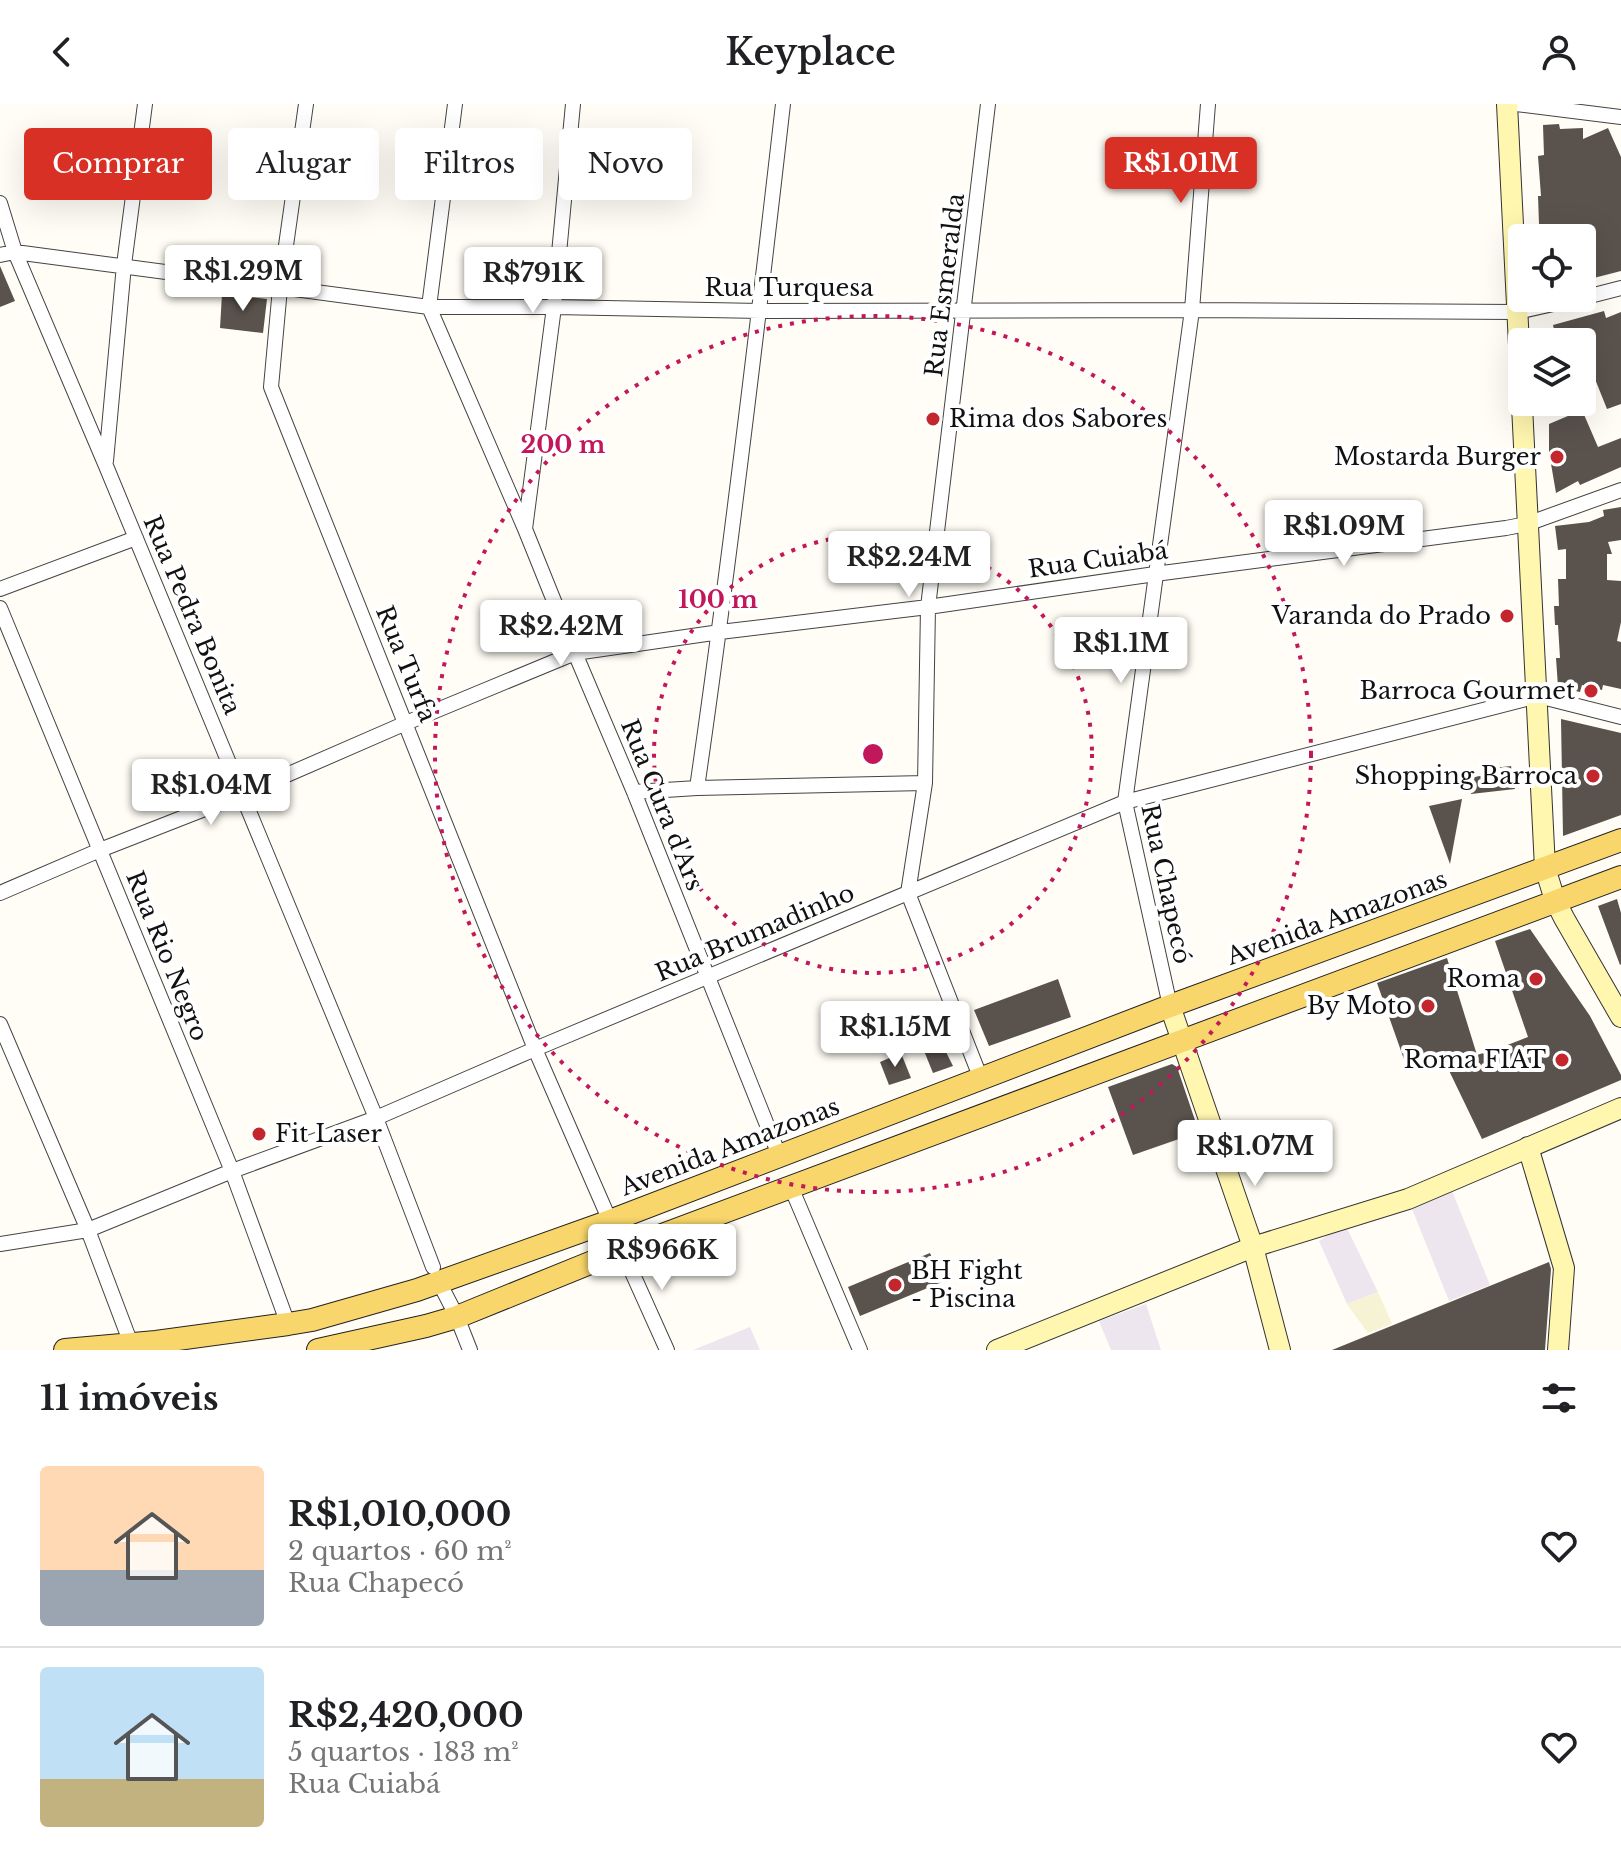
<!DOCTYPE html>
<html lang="pt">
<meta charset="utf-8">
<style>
:root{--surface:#fff;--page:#f2f2f2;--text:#202124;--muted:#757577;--line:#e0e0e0;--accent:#d93025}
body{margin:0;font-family:"Libre Baskerville",serif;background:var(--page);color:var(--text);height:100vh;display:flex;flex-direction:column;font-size:30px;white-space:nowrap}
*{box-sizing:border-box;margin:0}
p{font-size:26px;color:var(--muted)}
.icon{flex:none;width:44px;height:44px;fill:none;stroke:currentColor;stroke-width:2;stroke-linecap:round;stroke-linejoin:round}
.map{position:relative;height:1246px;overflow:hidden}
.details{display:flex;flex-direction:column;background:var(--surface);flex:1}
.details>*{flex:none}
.top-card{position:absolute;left:24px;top:24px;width:800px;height:72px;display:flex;gap:16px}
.controls{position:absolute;left:1508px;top:120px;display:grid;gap:16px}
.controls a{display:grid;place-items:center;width:88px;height:88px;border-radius:8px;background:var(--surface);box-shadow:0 8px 32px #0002;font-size:40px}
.price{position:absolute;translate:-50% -68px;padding:0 18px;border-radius:8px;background:#fff;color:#222;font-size:26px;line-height:52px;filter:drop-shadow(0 2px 4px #0008)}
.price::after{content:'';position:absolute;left:50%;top:48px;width:24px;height:18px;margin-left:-12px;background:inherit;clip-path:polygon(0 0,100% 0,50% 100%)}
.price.current{background:var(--accent);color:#fff}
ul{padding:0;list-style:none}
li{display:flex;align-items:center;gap:24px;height:200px;padding:0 40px}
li+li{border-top:2px solid var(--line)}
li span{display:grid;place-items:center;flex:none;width:224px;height:160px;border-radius:8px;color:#555}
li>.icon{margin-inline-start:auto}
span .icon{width:96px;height:96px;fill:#fffc;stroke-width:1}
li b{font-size:34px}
h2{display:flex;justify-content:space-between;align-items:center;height:96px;padding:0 40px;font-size:34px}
.tag{padding:0 28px;border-radius:8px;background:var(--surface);box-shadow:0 8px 32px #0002;font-size:28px;line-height:72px}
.tag.current{background:var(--accent);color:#fff}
header{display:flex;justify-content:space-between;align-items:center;height:104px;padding:0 40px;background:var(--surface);font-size:36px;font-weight:600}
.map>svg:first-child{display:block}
.industrial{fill:#eee6ef}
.farmland{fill:#f6f3d4}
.building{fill:#5a524d}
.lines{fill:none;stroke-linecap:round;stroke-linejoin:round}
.street-casing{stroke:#444;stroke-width:16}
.secondary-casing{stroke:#333;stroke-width:22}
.primary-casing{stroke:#222;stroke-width:24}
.street{stroke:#fff;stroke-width:14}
.secondary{stroke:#fff6b0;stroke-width:20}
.primary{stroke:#f9d66b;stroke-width:22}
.ring{fill:none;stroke:#c2185b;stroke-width:4;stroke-dasharray:4 8}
.poi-dot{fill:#c4262e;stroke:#fff;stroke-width:3}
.labels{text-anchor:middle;stroke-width:8;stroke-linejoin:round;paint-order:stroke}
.street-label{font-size:24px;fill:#111;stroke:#fff}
.poi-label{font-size:24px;fill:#111;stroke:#fff;text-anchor:end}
.centre{fill:#c2185b;stroke:#fff;stroke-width:4}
.ring-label{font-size:24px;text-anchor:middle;font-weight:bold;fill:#c2185b;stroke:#fff;stroke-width:8;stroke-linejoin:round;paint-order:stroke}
</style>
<header><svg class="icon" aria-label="back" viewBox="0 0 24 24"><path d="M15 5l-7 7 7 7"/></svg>Keyplace<svg class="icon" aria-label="person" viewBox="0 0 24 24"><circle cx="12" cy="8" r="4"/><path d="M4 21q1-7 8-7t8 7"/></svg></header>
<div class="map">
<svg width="1621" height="1246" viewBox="0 0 1621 1246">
<rect width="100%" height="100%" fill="#fffdf5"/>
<path class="industrial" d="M1448,1077L1490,1181L1449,1197L1408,1095Z
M1345,1120L1378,1188L1347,1200L1319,1137Z
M1146,1200L1161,1246H1111L1099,1217Z
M750,1223L760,1246H693Z"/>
<path class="farmland" d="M1378,1188L1392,1220L1368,1229L1347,1200Z"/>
<path class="building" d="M1559,20L1560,25L1583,24V35L1608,24L1621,53V167L1582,177V134H1550L1548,120H1539L1538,92H1541L1538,52L1544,51L1543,21Z
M0,162L15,197L0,203Z
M222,190L267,195L263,229L220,224Z
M1604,207L1606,214L1621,208V300L1607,305L1595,275L1582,278V238H1557L1553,221Z
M1582,306L1598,343L1621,334V363L1580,381L1578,377L1556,389L1550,354H1549V320Z
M1621,403V436L1608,438L1612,450H1607V476L1621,477V518L1617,537L1621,538V585L1603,581L1602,586L1582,581L1580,588L1558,583L1556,554H1560L1558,521H1555L1554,502H1559L1558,475H1566V445L1558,446L1555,422L1589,418L1604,412L1603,406Z
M1561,615L1621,629V711L1563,732Z
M1511,662L1515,685L1471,690L1469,674L1485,671L1484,665Z
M1462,695L1450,760L1429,702Z
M1617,795L1621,809V860L1620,861L1598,802Z
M1530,825L1590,912L1621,971V976L1482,1035L1441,950L1406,961L1377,879L1447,854L1477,951L1505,942L1528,933L1495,837Z
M1058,875L1071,913L989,942L974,906Z
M940,936L953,962L933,969L922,942Z
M901,949L911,974L889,981L880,958Z
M1172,960L1177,963L1199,1028L1133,1051L1108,983Z
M930,1149L942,1178L860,1212L848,1183Z
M1549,1158L1551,1165L1545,1246H1332Z"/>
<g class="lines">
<g class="street-casing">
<path id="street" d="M306,0L280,184L271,283L535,945L610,1117
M455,0L429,203L525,425L575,549L634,688L779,1051
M1516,0L1621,13
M0,99L15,148L106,362L376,1014L433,1163
M0,151L15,148L429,203H554L760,207L1192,206L1517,208L1580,194
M1582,194L1621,184
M106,357L124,161L145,0
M525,425L554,203L573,0
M0,485L136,434
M0,504L232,1067L288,1220
M697,684C730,456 757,228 783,0
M634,688L697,684L925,679
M0,789L100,746L243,690L406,619L575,549L720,528L928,503L1155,470L1506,424L1527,420L1621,386
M1170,902L1125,698L1192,206L1208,0
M0,920L88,1126L133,1245
M981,975L908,789L925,679L928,503L988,0
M791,1083L860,1246
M0,1140L88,1126L232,1067L376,1014L535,945L1125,698L1538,592L1621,613
M622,1146L667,1246
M439,1178L457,1213L470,1246"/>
</g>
<g class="secondary-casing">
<path id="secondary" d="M1507,0L1545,764L1555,796L1564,814L1621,913
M1170,902L1253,1143L1280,1246
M1528,1043L1564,1164L1558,1246
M997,1246L1253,1143L1408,1095L1621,1004"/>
</g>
<g class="primary-casing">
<path id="primary" d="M65,1246L156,1238L288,1220L312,1216L417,1186L610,1117L1170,902L1621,736
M318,1246L426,1222L457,1213L622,1146L1621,773"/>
</g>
<use href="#street" class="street"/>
<use href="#secondary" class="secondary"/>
<use href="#primary" class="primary"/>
</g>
<g class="ring">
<circle cx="873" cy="650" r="219"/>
<circle cx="873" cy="650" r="438"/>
</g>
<g class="poi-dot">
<circle cx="933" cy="315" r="8"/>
<circle cx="1557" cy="353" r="8"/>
<circle cx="1507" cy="512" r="8"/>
<circle cx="1591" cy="587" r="8"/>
<circle cx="1593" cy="672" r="8"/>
<circle cx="1536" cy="875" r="8"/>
<circle cx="1428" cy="902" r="8"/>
<circle cx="1562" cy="956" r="8"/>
<circle cx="259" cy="1030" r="8"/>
<circle cx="895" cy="1181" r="8"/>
</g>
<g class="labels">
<g class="street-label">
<text transform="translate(945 181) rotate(-83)" y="8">Rua Esmeralda</text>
<text x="789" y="192">Rua Turquesa</text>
<text transform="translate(1098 456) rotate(-8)" y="8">Rua Cuiabá</text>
<text transform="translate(192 511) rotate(67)" y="8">Rua Pedra Bonita</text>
<text transform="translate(406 560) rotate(68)" y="8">Rua Turfa</text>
<text transform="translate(662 701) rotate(68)" y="8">Rua Cura d'Ars</text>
<text transform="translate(1166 780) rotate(78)" y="8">Rua Chapecó</text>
<text transform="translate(1337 814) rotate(-20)" y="8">Avenida Amazonas</text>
<text transform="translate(755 829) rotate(-23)" y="8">Rua Brumadinho</text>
<text transform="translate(167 852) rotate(68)" y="8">Rua Rio Negro</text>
<text transform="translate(730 1043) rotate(-21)" y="8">Avenida Amazonas</text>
</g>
<g class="poi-label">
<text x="949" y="323" text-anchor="start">Rima dos Sabores</text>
<text x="1541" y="361">Mostarda Burger</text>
<text x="1491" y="520">Varanda do Prado</text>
<text x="1575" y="595">Barroca Gourmet</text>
<text x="1577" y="680">Shopping Barroca</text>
<text x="1520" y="883">Roma</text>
<text x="1412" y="910">By Moto</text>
<text x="1546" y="964">Roma FIAT</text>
<text x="275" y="1038" text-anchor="start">Fit Laser</text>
<text x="911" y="1175" text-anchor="start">BH Fight<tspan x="911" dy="28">- Piscina</tspan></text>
</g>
</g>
<circle cx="873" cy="650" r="12" class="centre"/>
<g class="ring-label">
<text x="563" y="349">200 m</text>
<text x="718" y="504">100 m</text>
</g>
</svg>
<div class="controls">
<a><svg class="icon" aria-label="locate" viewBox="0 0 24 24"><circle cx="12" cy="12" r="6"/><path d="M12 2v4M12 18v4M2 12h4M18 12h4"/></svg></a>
<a><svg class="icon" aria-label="layers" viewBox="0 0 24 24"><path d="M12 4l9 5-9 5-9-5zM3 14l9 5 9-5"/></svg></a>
</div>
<b class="price current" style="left:1181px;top:101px">R$1.01M</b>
<b class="price" style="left:243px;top:209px">R$1.29M</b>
<b class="price" style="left:533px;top:211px">R$791K</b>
<b class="price" style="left:1344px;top:464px">R$1.09M</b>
<b class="price" style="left:909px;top:495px">R$2.24M</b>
<b class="price" style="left:561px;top:564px">R$2.42M</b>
<b class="price" style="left:1121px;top:581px">R$1.1M</b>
<b class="price" style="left:211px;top:723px">R$1.04M</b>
<b class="price" style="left:895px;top:965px">R$1.15M</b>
<b class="price" style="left:1255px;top:1084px">R$1.07M</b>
<b class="price" style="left:662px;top:1188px">R$966K</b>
<div class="top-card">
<a class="tag current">Comprar</a>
<a class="tag">Alugar</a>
<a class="tag">Filtros</a>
<a class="tag">Novo</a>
</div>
</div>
<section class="details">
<h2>11 imóveis<svg class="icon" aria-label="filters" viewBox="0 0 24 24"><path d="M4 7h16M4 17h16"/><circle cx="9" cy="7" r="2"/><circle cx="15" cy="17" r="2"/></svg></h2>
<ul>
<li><span style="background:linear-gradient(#ffd9b3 65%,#9aa5b1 0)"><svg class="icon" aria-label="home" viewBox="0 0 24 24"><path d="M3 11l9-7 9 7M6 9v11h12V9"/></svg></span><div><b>R$1,010,000</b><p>2 quartos · 60 m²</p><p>Rua Chapecó</p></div><svg class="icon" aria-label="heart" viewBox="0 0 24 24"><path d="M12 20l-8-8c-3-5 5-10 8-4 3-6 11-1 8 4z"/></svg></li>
<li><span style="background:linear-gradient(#bfe0f5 70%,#c2b280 0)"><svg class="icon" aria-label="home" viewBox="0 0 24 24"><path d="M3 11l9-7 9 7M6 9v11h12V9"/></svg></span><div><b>R$2,420,000</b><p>5 quartos · 183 m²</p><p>Rua Cuiabá</p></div><svg class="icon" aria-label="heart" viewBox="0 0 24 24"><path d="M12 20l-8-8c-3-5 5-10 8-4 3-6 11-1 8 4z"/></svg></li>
</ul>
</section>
